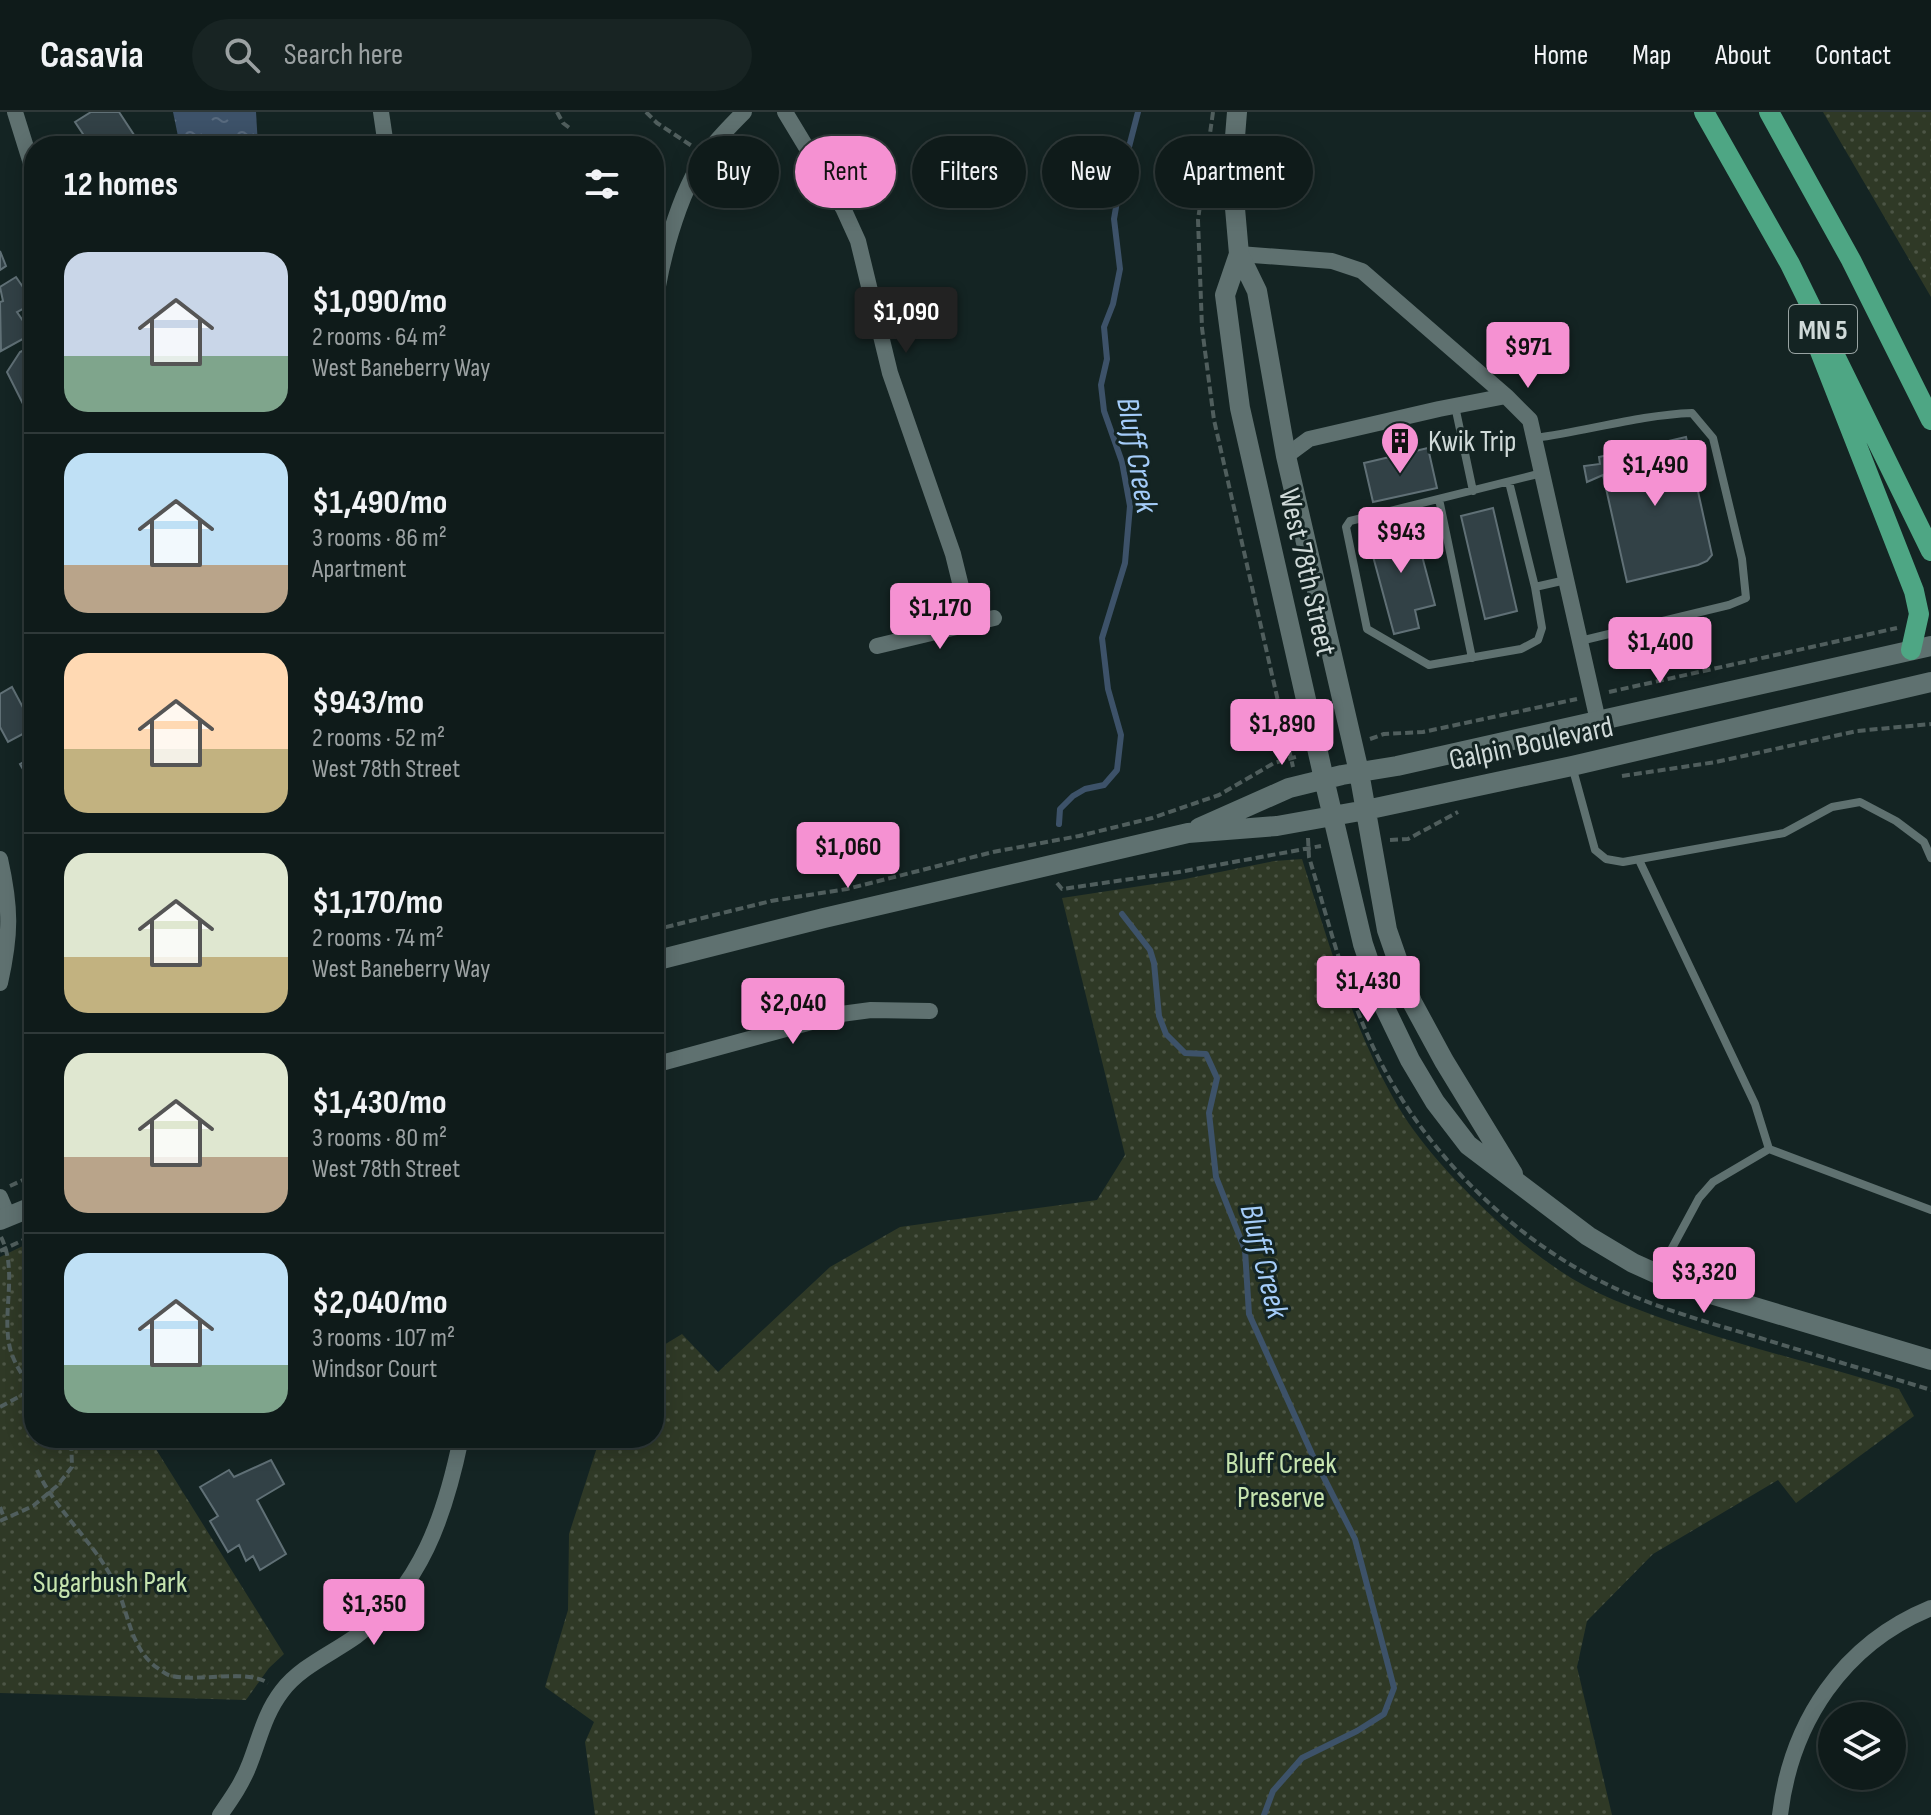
<!DOCTYPE html>
<meta charset="utf-8">
<style>
:root{--surface:#0f1b1a;--page:#182423;--text:#f1f3f6;--muted:#9ba1a2;--line:#2f3939;--accent:#f591d2}
body{margin:0;font-family:"Sofia Sans Condensed",sans-serif;background:var(--page);color:var(--text);height:100vh;display:flex;flex-direction:column;font-size:30px;white-space:nowrap}
*{box-sizing:border-box;margin:0}
p{font-size:26px;color:var(--muted)}
.icon{flex:none;width:44px;height:44px;fill:none;stroke:currentColor;stroke-width:2;stroke-linecap:round;stroke-linejoin:round}
.map{position:relative;flex:1;overflow:hidden}
.panel{position:absolute;left:24px;top:24px;width:640px;height:1312px;display:flex;flex-direction:column;background:var(--surface);border-radius:32px;box-shadow:0 4px 20px #0003,0 0 0 2px var(--line)}
.panel>*{flex:none}
.banner{position:absolute;left:688px;top:24px;width:760px;height:72px;display:flex;gap:16px}
.tools{position:absolute;left:1818px;top:1590px;display:grid;gap:16px}
.tools a{display:grid;place-items:center;width:88px;height:88px;border-radius:50%;background:var(--surface);box-shadow:0 4px 20px #0003,0 0 0 2px var(--line);font-size:40px}
.price{position:absolute;translate:-50% -68px;padding:0 18px;border-radius:8px;background:var(--accent);color:#111;font-size:26px;line-height:52px;filter:drop-shadow(0 2px 4px #0008)}
.price::after{content:'';position:absolute;left:50%;top:48px;width:24px;height:18px;margin-left:-12px;background:inherit;clip-path:polygon(0 0,100% 0,50% 100%)}
.price.current{background:#222;color:#fff}
ul{padding:0;list-style:none}
li{display:flex;align-items:center;gap:24px;height:200px;padding:0 40px}
li+li{border-top:2px solid var(--line)}
li span{display:grid;place-items:center;flex:none;width:224px;height:160px;border-radius:24px;color:#555}
li>.icon{margin-inline-start:auto}
span .icon{width:96px;height:96px;fill:#fffc;stroke-width:1}
li b{font-size:34px}
h2{display:flex;justify-content:space-between;align-items:center;height:96px;padding:0 40px;font-size:34px}
.tag{padding:0 28px;border-radius:36px;background:var(--surface);box-shadow:0 4px 20px #0003,0 0 0 2px var(--line);font-size:28px;line-height:72px}
.tag.current{background:var(--accent);color:#111}
header{display:flex;align-items:center;gap:48px;box-sizing:border-box;height:112px;padding:0 40px;background:var(--surface);border-bottom:2px solid var(--line)}
header strong{font-size:38px}
nav{display:flex;gap:44px;margin-inline-start:auto;font-size:28px}
.search{width:560px;height:72px;background:var(--page);display:flex;align-items:center;gap:20px;box-sizing:border-box;padding:0 28px;border-radius:44px;color:var(--muted);font-size:30px}
.map>svg:first-child{display:block}
.park{fill:url(#park-dots)}
.water{fill:url(#water-ripples)}
.lines{fill:none;stroke-linecap:round;stroke-linejoin:round}
.stream{stroke:#3d5269;stroke-width:6}
.building{fill:#324146;stroke:#607076;stroke-width:2}
.path{stroke:#505e5d;stroke-width:4;stroke-dasharray:8 4;stroke-linecap:butt}
.lane{stroke:#5f7170;stroke-width:8}
.street{stroke:#5f7170;stroke-width:16}
.secondary{stroke:#5f7170;stroke-width:20}
.primary{stroke:#4ea684;stroke-width:20}
.labels{text-anchor:middle;stroke-width:6;stroke-linejoin:round;paint-order:stroke}
.shield{fill:#142423;stroke:#98a3a2;stroke-width:2}
.shield-label{font-size:28px;font-weight:bold;fill:#d0dad9}
.poi-label{font-size:30px;fill:#d0dad9;stroke:#142423;text-anchor:start}
.street-label{font-size:30px;fill:#d0dad9;stroke:#142423}
.park-label{font-size:30px;fill:#c6e4af;stroke:#142423}
.water-label{font-size:32px;font-style:italic;fill:#a4ccf9;stroke:#142423}
</style>
<header>
<strong>Casavia</strong>
<div class="search"><svg class="icon" aria-label="search" viewBox="0 0 24 24"><circle cx="10" cy="10" r="6"/><path d="M15 15l6 6"/></svg>Search here</div>
<nav><a>Home</a><a>Map</a><a>About</a><a>Contact</a></nav>
</header>
<div class="map">
<svg width="1931" height="1703" viewBox="0 0 1931 1703">
<defs>
<pattern id="park-dots" width="8" height="8" patternUnits="userSpaceOnUse" patternTransform="scale(2)"><rect width="8" height="8" fill="#2f3926"/><path d="M2 2h.1M6 6h.1" fill="none" stroke="#4c5545" stroke-width="1.8" stroke-linecap="round"/></pattern>
<pattern id="water-ripples" width="26" height="14" patternUnits="userSpaceOnUse" patternTransform="scale(2)"><rect width="26" height="14" fill="#3d5269"/><path d="M2 4q2-2 4 0t4 0M15 11q2-2 4 0t4 0" fill="none" stroke="#586a7e"/></pattern>
</defs>
<rect width="100%" height="100%" fill="#142423"/>
<path class="park" d="M1823,0H1931V185Z
M1302,747C1329,832 1353,918 1399,996C1423,1036 1460,1074 1494,1106C1529,1139 1569,1169 1614,1188C1706,1226 1804,1248 1899,1277L1914,1304L1796,1391L1778,1368L1653,1442L1587,1509L1577,1555L1612,1703H595L585,1630L594,1610L545,1575L568,1498L569,1422L600,1326H654V1239L682,1222L718,1260L830,1155L900,1115L1097,1088L1125,1043L1062,786L1180,768L1274,749Z
M27,1132L34,1143V1326H149L284,1542L269,1556L246,1588L0,1581V1145Z"/>
<path class="water" d="M173,0H256L258,34H180Z"/>
<g class="lines">
<path class="stream" d="M1059,712L1060,697L1073,684L1085,677L1104,673L1117,658L1121,623L1108,577L1102,526L1125,451L1130,394L1122,350L1104,299L1101,273L1107,247L1104,215L1113,192L1120,157L1114,107L1121,66L1138,0
M1122,802L1150,838L1154,851L1159,904L1166,922L1185,941L1206,942L1217,966L1209,1001L1216,1065L1245,1138L1249,1202L1312,1342L1355,1427L1394,1576L1384,1602L1357,1619L1302,1646L1273,1679L1264,1703"/>
</g>
<path class="building" d="M91,0H119L138,29L130,34H100L98,31L91,34L75,10Z
M0,139L6,154L0,158Z
M16,165L34,191L17,200L32,222L1,239L0,190L3,189L0,175Z
M34,233V294L26,298L7,260L20,240Z
M1686,325L1712,443L1707,449L1698,453L1627,470L1603,363L1587,370L1584,354L1600,352L1599,345Z
M1428,336L1437,376L1373,390L1364,351Z
M1493,396L1517,499L1485,507L1461,404Z
M1413,410L1435,493L1415,498L1419,516L1394,522L1367,422Z
M12,575L34,616L8,630L0,615V582Z
M34,644V676L20,652Z
M34,970V996L25,974Z
M271,1348L284,1372L257,1388L286,1442L260,1458L253,1444L246,1449L239,1433L228,1440L210,1409L218,1404L200,1375L229,1358L234,1365Z"/>
<g class="lines">
<path class="path" d="M557,0L563,11L571,17
M646,0L657,11L692,34
M1213,0L1198,108L1202,216L1214,308L1293,655
M1609,580L1897,516
M1370,627L1384,622L1423,620L1577,587
M1622,664L1716,650L1857,619L1931,612
M1308,726L1309,745C1331,818 1349,894 1387,962C1437,1053 1523,1135 1619,1178C1663,1198 1710,1211 1757,1225C1815,1243 1873,1260 1931,1278
M1390,728L1408,727L1458,700
M1057,771L1062,777L1179,760L1321,734
M654,818L771,789L847,777L993,740L1079,724L1152,706L1219,683L1274,651L1299,644
M10,1074L34,1063
M1,1125C19,1161 0,1203 11,1240C16,1255 25,1267 34,1279
M0,1139L34,1123
M0,1295L33,1277
M37,1358C57,1401 96,1431 116,1474C129,1502 130,1535 156,1555C161,1558 166,1563 172,1564C198,1570 247,1557 268,1571
M0,1395L4,1406
M0,1409L33,1394L57,1374L72,1355L71,1326"/>
<path class="lane" d="M1455,294L1473,379
M1535,326C1588,319 1639,303 1692,301L1713,326L1742,447L1746,486L1729,493L1580,529
M1542,361L1350,409L1346,415L1367,517L1429,553L1521,537L1538,528L1542,516L1535,475L1566,468
M1509,370L1535,475
M1439,387L1472,546
M1572,654L1595,738L1606,747L1623,750L1784,721L1832,695L1860,690L1896,709L1924,730L1931,746
M1639,748L1755,992L1769,1037
M1658,1162L1699,1086L1713,1070L1769,1037L1931,1098"/>
<path class="street" d="M15,0L34,61
M381,0L386,34
M785,0L843,96L858,129L890,261L953,442L970,511
M1239,142L1332,149L1362,159L1506,284L1530,308L1598,609
M654,205C658,157 678,81 707,41C717,27 731,13 744,0
M1286,344L1309,327L1439,297L1506,284
M877,534L994,506
M0,747C11,796 11,822 0,871
M654,953L841,902L871,898L930,899
M0,1085L8,1104
M220,1703C232,1686 243,1670 250,1651C260,1625 265,1601 282,1579C300,1555 331,1542 355,1525C421,1475 445,1404 461,1326
M1780,1703C1791,1610 1843,1532 1931,1496"/>
<path class="secondary" d="M1237,0L1232,62L1239,142L1257,179L1286,344L1359,660L1387,818L1412,890L1444,949L1513,1062
M1239,142L1225,183L1240,296L1324,667L1363,832L1384,894L1410,948L1435,990L1468,1033L1588,1124L1633,1151L1684,1174L1931,1248
M1199,716L1289,676L1342,663L1397,654L1931,534
M654,849L824,806L1188,721L1277,714L1366,698L1572,654L1931,570
M0,1108L34,1094"/>
<path class="primary" d="M1704,0L1790,152L1931,439
M1769,0L1851,148L1931,308
M1814,224L1914,479L1919,502L1911,538"/>
</g>
<defs>
<g id="building-pin" transform="scale(2)"><path d="M0 17L-7.5 6A9.5 9.5 0 1 1 7.5 6Z" fill="#f591d2" stroke="#142423"/><path d="M-4-6H4V6H1V3H-1V6H-4ZM-2.5-4.3h1.7v1.8h-1.7ZM.8-4.3h1.7v1.8H.8ZM-2.5-1h1.7V.8h-1.7ZM.8-1h1.7V.8H.8Z" fill="#111"/></g>
</defs>
<g fill-rule="evenodd">
<use href="#building-pin" x="1400" y="329"/>
</g>
<g class="labels">
<rect class="shield" x="1789" y="193" width="68" height="48" rx="6"/>
<g class="shield-label">
<text x="1823" y="227">MN 5</text>
</g>
<g class="poi-label">
<text x="1428" y="339">Kwik Trip</text>
</g>
<g class="street-label">
<text transform="translate(1308 460) rotate(77)" y="10">West 78th Street</text>
<text transform="translate(1531 631) rotate(-12)" y="10">Galpin Boulevard</text>
</g>
<g class="park-label">
<text x="1281" y="1361">Bluff Creek<tspan x="1281" dy="34">Preserve</tspan></text>
<text x="110" y="1480">Sugarbush Park</text>
</g>
<g class="water-label">
<text transform="translate(1138 343) rotate(80)" y="11">Bluff Creek</text>
<text transform="translate(1265 1149) rotate(76)" y="11">Bluff Creek</text>
</g>
</g>
</svg>
<div class="tools">
<a><svg class="icon" aria-label="layers" viewBox="0 0 24 24"><path d="M12 4l9 5-9 5-9-5zM3 14l9 5 9-5"/></svg></a>
</div>
<b class="price current" style="left:906px;top:243px">$1,090</b>
<b class="price" style="left:1528px;top:278px">$971</b>
<b class="price" style="left:1655px;top:396px">$1,490</b>
<b class="price" style="left:1401px;top:463px">$943</b>
<b class="price" style="left:940px;top:539px">$1,170</b>
<b class="price" style="left:1660px;top:573px">$1,400</b>
<b class="price" style="left:1282px;top:655px">$1,890</b>
<b class="price" style="left:848px;top:778px">$1,060</b>
<b class="price" style="left:1368px;top:912px">$1,430</b>
<b class="price" style="left:793px;top:934px">$2,040</b>
<b class="price" style="left:1704px;top:1203px">$3,320</b>
<b class="price" style="left:374px;top:1535px">$1,350</b>
<div class="banner">
<a class="tag">Buy</a>
<a class="tag current">Rent</a>
<a class="tag">Filters</a>
<a class="tag">New</a>
<a class="tag">Apartment</a>
</div>
<section class="panel">
<h2>12 homes<svg class="icon" aria-label="filters" viewBox="0 0 24 24"><path d="M4 7h16M4 17h16"/><circle cx="9" cy="7" r="2"/><circle cx="15" cy="17" r="2"/></svg></h2>
<ul>
<li><span style="background:linear-gradient(#c9d6e8 65%,#7fa58c 0)"><svg class="icon" aria-label="home" viewBox="0 0 24 24"><path d="M3 11l9-7 9 7M6 9v11h12V9"/></svg></span><div><b>$1,090/mo</b><p>2 rooms · 64 m²</p><p>West Baneberry Way</p></div></li>
<li><span style="background:linear-gradient(#bfe0f5 70%,#b9a48a 0)"><svg class="icon" aria-label="home" viewBox="0 0 24 24"><path d="M3 11l9-7 9 7M6 9v11h12V9"/></svg></span><div><b>$1,490/mo</b><p>3 rooms · 86 m²</p><p>Apartment</p></div></li>
<li><span style="background:linear-gradient(#ffd9b3 60%,#c2b280 0)"><svg class="icon" aria-label="home" viewBox="0 0 24 24"><path d="M3 11l9-7 9 7M6 9v11h12V9"/></svg></span><div><b>$943/mo</b><p>2 rooms · 52 m²</p><p>West 78th Street</p></div></li>
<li><span style="background:linear-gradient(#dfe7d0 65%,#c2b280 0)"><svg class="icon" aria-label="home" viewBox="0 0 24 24"><path d="M3 11l9-7 9 7M6 9v11h12V9"/></svg></span><div><b>$1,170/mo</b><p>2 rooms · 74 m²</p><p>West Baneberry Way</p></div></li>
<li><span style="background:linear-gradient(#dfe7d0 65%,#b9a48a 0)"><svg class="icon" aria-label="home" viewBox="0 0 24 24"><path d="M3 11l9-7 9 7M6 9v11h12V9"/></svg></span><div><b>$1,430/mo</b><p>3 rooms · 80 m²</p><p>West 78th Street</p></div></li>
<li><span style="background:linear-gradient(#bfe0f5 70%,#7fa58c 0)"><svg class="icon" aria-label="home" viewBox="0 0 24 24"><path d="M3 11l9-7 9 7M6 9v11h12V9"/></svg></span><div><b>$2,040/mo</b><p>3 rooms · 107 m²</p><p>Windsor Court</p></div></li>
</ul>
</section>
</div>
